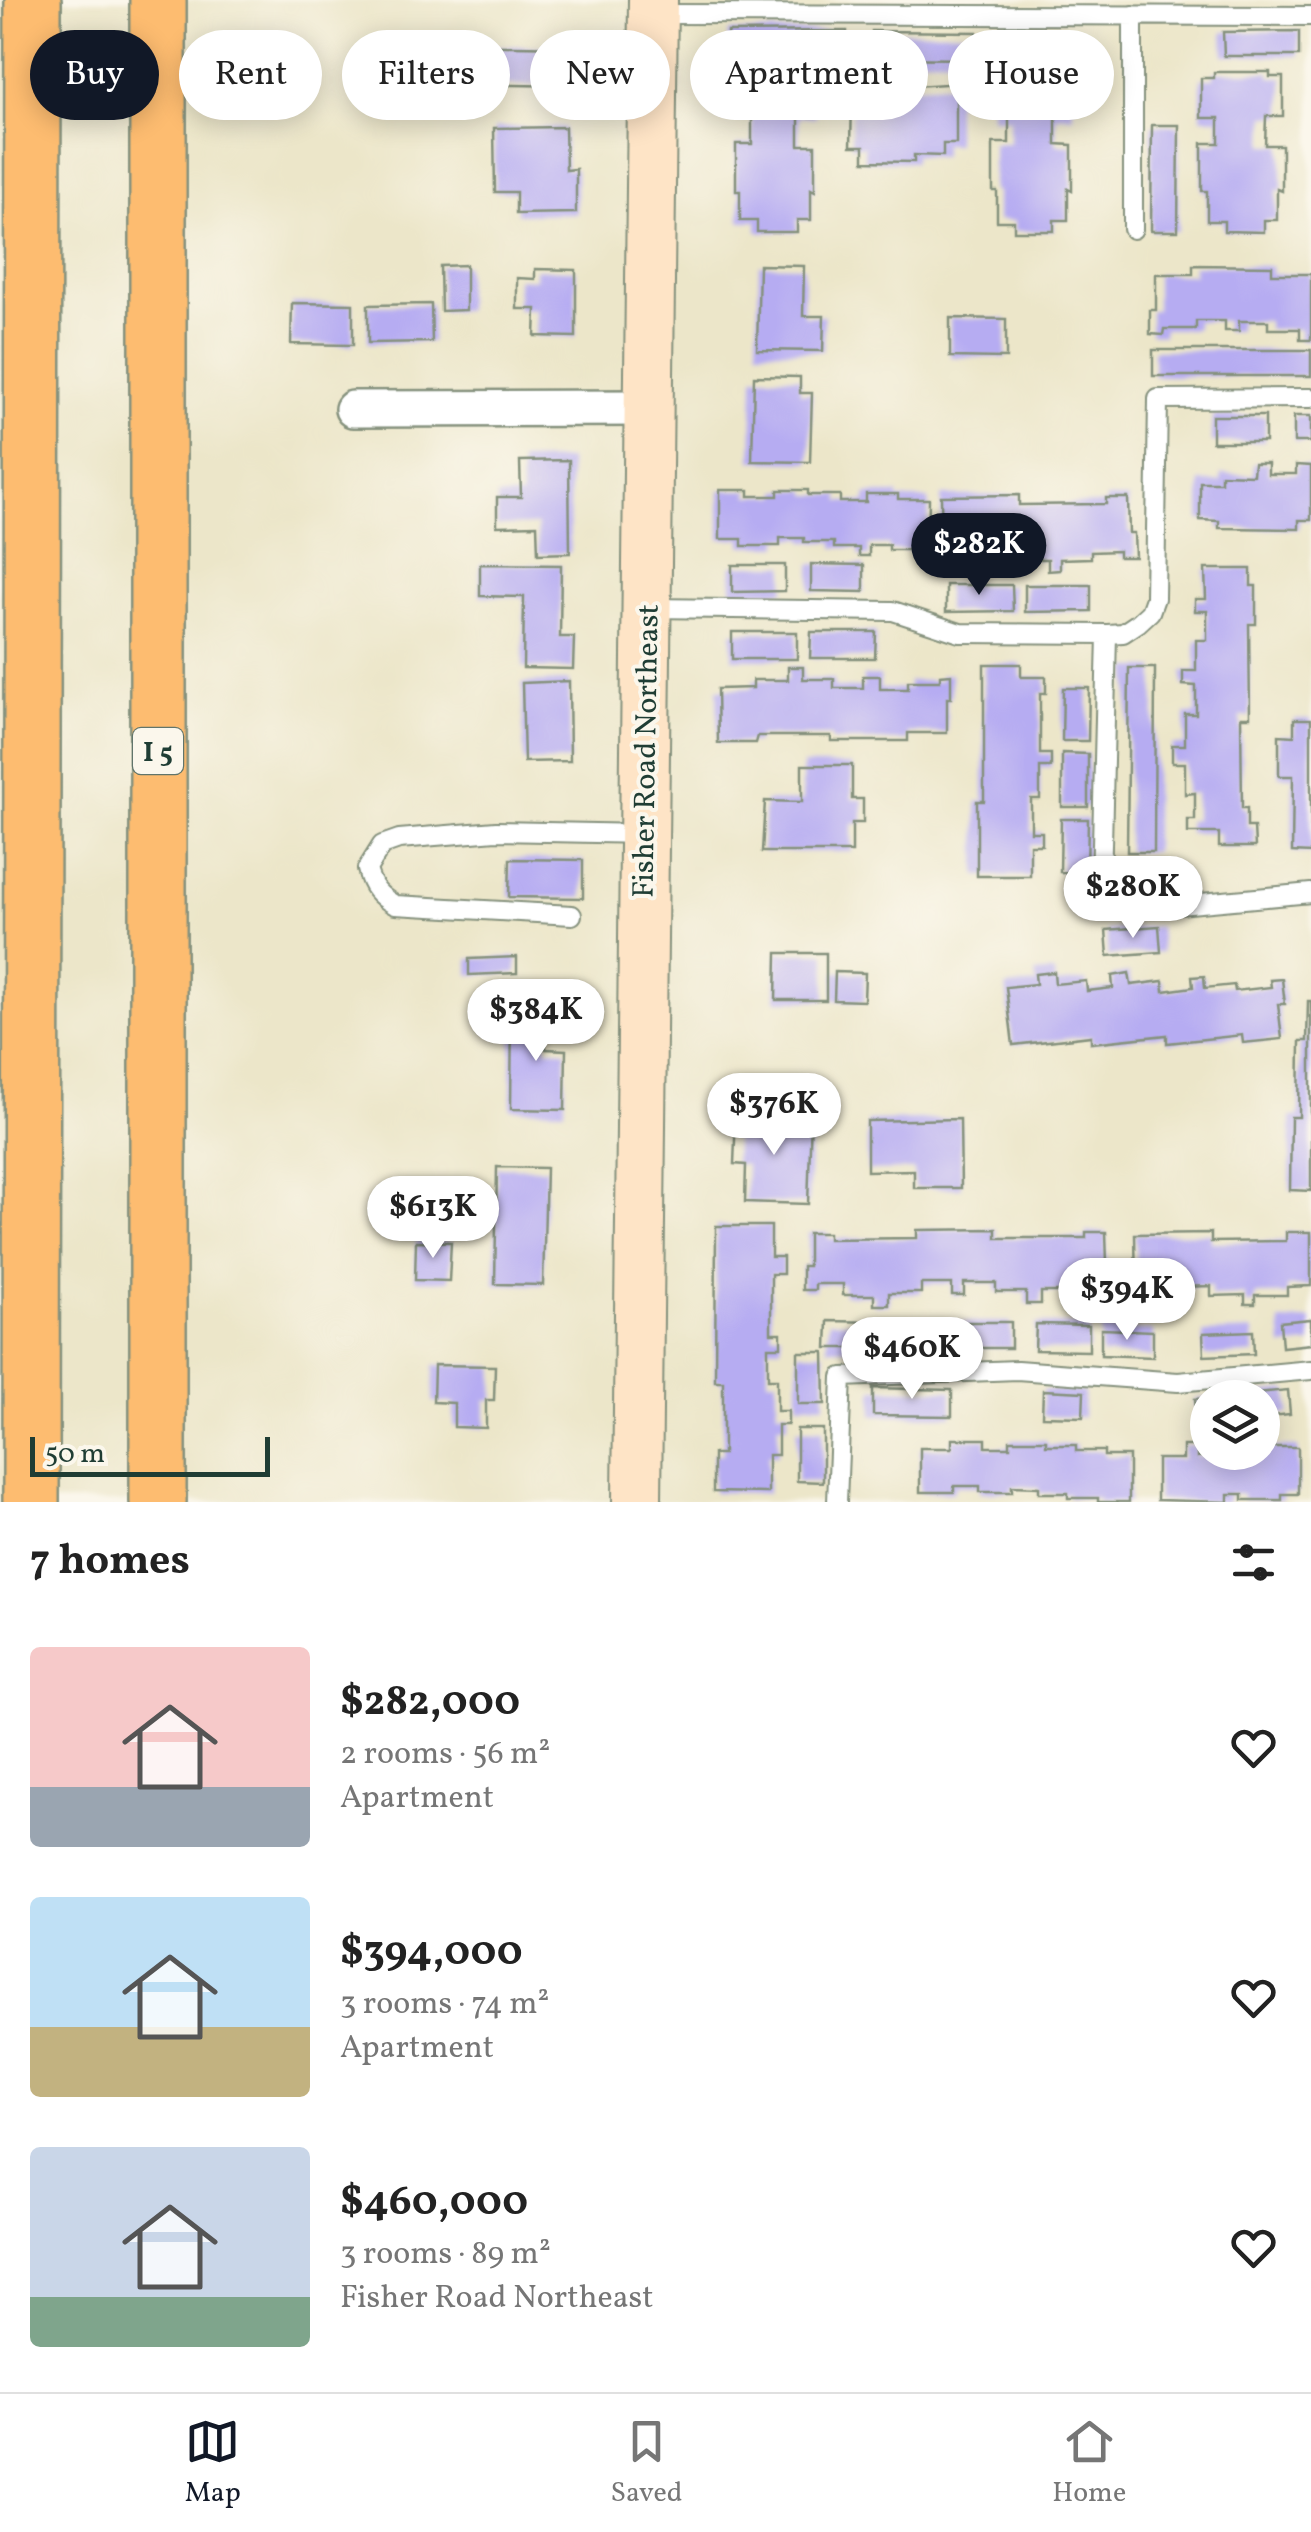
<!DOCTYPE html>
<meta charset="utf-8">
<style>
:root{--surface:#fff;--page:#f6f6f6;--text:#222;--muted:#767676;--line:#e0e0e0;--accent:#111827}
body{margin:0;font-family:Vollkorn,serif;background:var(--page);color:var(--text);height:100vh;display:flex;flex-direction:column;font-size:38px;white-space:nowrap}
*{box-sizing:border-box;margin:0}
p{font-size:32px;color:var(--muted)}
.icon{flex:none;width:55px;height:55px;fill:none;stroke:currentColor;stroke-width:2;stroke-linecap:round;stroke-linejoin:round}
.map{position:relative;height:1502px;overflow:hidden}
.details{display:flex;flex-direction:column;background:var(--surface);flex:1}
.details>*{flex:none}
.banner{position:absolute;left:30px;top:30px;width:1252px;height:90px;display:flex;gap:20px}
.buttons{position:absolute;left:1190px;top:1380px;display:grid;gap:20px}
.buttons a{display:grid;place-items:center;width:90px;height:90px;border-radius:50%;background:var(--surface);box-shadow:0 5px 25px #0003;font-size:50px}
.scale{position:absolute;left:30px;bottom:25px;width:240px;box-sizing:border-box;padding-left:10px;border:5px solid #1f3d34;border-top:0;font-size:28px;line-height:35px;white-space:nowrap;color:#1f3d34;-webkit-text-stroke:8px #fbf7ec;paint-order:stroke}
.price{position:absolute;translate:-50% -85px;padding:0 22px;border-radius:35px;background:#fff;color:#222;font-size:32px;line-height:65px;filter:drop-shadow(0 2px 5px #0008)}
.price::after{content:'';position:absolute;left:50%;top:60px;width:30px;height:22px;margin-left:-15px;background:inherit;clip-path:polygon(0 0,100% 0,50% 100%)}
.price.selected{background:var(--accent);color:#fff}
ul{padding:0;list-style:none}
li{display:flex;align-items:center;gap:30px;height:250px;padding:0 30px}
li span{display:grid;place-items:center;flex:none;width:280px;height:200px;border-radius:10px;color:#555}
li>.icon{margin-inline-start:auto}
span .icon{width:120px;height:120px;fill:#fffc;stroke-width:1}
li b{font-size:42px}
h2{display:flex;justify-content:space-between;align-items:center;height:120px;padding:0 30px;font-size:42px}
.tag{padding:0 35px;border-radius:45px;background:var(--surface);box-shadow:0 5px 25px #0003;font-size:35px;line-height:90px}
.tag.selected{background:var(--accent);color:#fff}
.dock{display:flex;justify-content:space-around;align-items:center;height:140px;border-top:2px solid var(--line);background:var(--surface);font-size:28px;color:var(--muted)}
.dock a{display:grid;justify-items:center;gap:5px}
.dock .selected{color:var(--accent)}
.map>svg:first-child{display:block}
.building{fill:#b6acf2}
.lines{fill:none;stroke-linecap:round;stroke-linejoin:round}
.lane-casing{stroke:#86927e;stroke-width:22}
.street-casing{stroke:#86927e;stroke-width:40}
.secondary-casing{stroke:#86927e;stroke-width:52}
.highway-casing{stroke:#86927e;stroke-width:60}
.lane{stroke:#fff;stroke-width:18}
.street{stroke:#fff;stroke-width:35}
.secondary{stroke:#fee4c6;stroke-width:48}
.highway{stroke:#fdbc70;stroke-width:55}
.labels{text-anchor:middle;stroke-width:8;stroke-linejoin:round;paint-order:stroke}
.shield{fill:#fbf7ec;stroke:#61756b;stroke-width:2.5}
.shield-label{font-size:28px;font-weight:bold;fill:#1f3d34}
.street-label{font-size:30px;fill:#1f3d34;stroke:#fbf7ec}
</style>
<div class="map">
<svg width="1311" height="1502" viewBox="0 0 1311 1502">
<rect width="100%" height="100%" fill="#fbf7ec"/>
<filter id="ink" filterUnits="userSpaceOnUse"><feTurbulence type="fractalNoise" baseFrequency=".01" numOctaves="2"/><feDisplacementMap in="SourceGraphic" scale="20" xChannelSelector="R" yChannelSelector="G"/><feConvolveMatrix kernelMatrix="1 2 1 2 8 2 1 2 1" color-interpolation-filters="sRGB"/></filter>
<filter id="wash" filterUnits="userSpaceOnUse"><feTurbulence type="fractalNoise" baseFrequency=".0048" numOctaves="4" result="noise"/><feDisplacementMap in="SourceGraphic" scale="40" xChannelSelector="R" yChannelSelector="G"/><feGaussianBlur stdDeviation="2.25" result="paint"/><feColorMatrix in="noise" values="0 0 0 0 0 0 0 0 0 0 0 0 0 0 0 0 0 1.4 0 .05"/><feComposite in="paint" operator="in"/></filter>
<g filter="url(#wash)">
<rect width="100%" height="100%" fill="#ece6c9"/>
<g id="blocks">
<path class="building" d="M847,31V58L728,59V32Z
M872,31L977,32V59L872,58Z
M1056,31V58L1005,59L1004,32Z
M1299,31V56H1224L1223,32Z
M440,45L573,47L572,86L439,84Z
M748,72H803V77H816V117H799V145H815V191L811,189V220H797V232H757V221H740V191H736V144H752V119L734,118V79H748Z
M1005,72H1060V77H1073V116H1056V144L1072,145V191L1068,189V220H1054V231H1014V221H997V191H993V143H1009V118H991V78H1005Z
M1214,72H1270V77H1283V116H1266L1265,145H1282V191L1277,189V220H1264V232L1224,231V221H1207V191H1202V143H1219V118H1201V78H1214Z
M848,77H869V82H915V86L961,83L960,100H956V144H943V156L914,155V162L864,161V146H851L852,99H848Z
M1152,125H1179L1178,231H1151Z
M565,127L566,170L576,169V213L516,214V192H495L494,128Z
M466,265V310L441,311L440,266Z
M759,265L804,266L803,316H824L823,351L757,350Z
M1193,265L1272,266V274H1311V340H1300V329H1268V321H1239V331H1225V321H1196V329H1164L1163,335L1150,334V310H1156V274H1193Z
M535,269L576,270V337L535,336L536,309H517V278L535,279Z
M292,303L353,304V345L291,344Z
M431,304L432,342L368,343V305Z
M950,318L1006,319V358L950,357Z
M1153,350H1311V376H1153Z
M754,376L800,377V393H812L810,462L752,461Z
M1212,416H1265V442H1212Z
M1294,416H1311V442H1294Z
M569,460L570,553L538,554L537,525L497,526V497H521L520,461Z
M1254,463H1268V474H1296V465L1311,466V520H1299V529L1219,528V521L1200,520V482H1221V474L1253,475Z
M720,490H749V496H778V490H808V495H840V502H866V494H898V499H929L928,550H889V545H869V556H859V548H834V542H804V538H780V546H742V539H720Z
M1019,495V505L1106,504V498H1128L1129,533H1134L1135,557H1119V551L1091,552V558L1060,559V570L1048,571V559H1015V550L982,551V559L974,560V549H942L941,496Z
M480,564L561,565L560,637H574L573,669L523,668L524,597L480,596Z
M811,564L864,565V592L811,591Z
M732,565H785V591L732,592Z
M1205,569H1251V586H1256V624H1249L1250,717H1241L1242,808H1247V827H1254L1255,847H1219V833H1188V820H1195V793L1185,794V763H1172V745H1185V714H1196V686L1183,685V671H1196V640H1207V611H1195V599H1206Z
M946,585H1012L1013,611L946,612Z
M1025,585H1091V611L1025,612Z
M732,632H797V659H732Z
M811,632H876L875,658H810Z
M984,664H1021V677H1046V693H1040V754H1051V767H1040V799H1031V832H1042V845H1030V876H977V801H984Z
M788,667H803V679H834V688H863V676H880V689H908V681H940V675L951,674V698H947V733H908V741H831V736H758L756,743H718L717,689L753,688V680H788Z
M1129,668H1155L1154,852H1127Z
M569,681L570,761L524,762L522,683Z
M1063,688H1089L1088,741H1062Z
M1294,719H1311V853L1292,852L1293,776H1279V735L1294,736Z
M1062,753L1088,754V807H1062Z
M802,765H852V799H863V823H852V852H762L765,801L802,802Z
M1061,819H1088L1087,873L1060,872Z
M510,859L583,860V898L509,897Z
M1159,926L1161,952L1108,956L1106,930Z
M777,953H826V1000H776Z
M517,957V973L469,975V959Z
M835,972L865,973L864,1001L834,1000Z
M1054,972L1055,984L1086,981L1087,991L1113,988L1112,976L1129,973L1131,985L1163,981L1164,991L1193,987L1192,977L1204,976L1205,988L1234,985L1235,991L1271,987L1270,980L1282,979L1285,1004H1278L1282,1039L1243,1043L1242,1035L1167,1043V1035L1091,1043V1036L1013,1045L1006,987L1036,984L1035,974Z
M1308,1001H1311V1191L1290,1190L1291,1117H1299L1300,1041H1307Z
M512,1008L547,1009L546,1049L566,1050L565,1110L511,1109Z
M736,1115L811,1117L808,1204L745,1202L746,1165L734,1164Z
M960,1119L961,1188H914V1170L867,1171V1121Z
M497,1167L546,1168L543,1285L495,1284Z
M410,1194L413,1217L383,1222L379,1198Z
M716,1226H771V1257H783V1274H771V1333H781V1347H768V1379H777V1411H788V1425H778V1455H768V1493L713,1492V1454H723V1381H715Z
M996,1229V1238H1086V1232H1106L1107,1264H1112V1290H1103V1283H1072V1292H1041V1304H1026V1292H996V1283H964V1295H952V1284H921V1293H889V1305H874V1295H843V1284H815V1290H802V1266H808V1233H828V1239L917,1238V1230Z
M1286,1232H1311V1286L1287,1287V1295H1255V1304H1245V1295L1211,1296V1286L1178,1287V1298H1165V1287L1136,1288L1135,1234L1211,1233V1242L1286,1241Z
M416,1241L451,1242L449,1281L415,1280Z
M1311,1319V1344L1282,1347L1280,1322Z
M828,1321L880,1322L879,1348H827Z
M944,1322L945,1348L892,1349V1323Z
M958,1322H1011V1348H958Z
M1036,1324L1089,1325V1351L1035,1350Z
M1101,1329L1153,1331V1357L1101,1355Z
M1253,1331L1254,1354L1204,1356L1203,1333Z
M798,1352H824L825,1404H798Z
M434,1365L495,1366L494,1400H486V1428L454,1427V1403L433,1402Z
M873,1388L952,1390V1416L873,1415Z
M1043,1390L1084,1392L1083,1417L1042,1416Z
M1288,1390L1290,1414L1262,1417V1398H1235V1395Z
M1208,1398V1423L1197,1424L1195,1399Z
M797,1429H823V1482L797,1481Z
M1262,1436H1268L1269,1447H1298V1494H1282V1500H1243V1494H1228V1502L1157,1500V1459H1183V1446H1197V1457L1262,1452Z
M952,1439H986V1447H1010V1440H1046V1445H1076V1451H1104V1456H1129V1502H1098V1498H1068V1493H1039V1487L1012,1486V1492H980V1486H954V1492H920V1448H952Z"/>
</g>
</g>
<g filter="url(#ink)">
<use href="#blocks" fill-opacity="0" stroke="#86927e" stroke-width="2.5"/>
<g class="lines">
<g class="lane-casing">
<path id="lane" d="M653,14L1311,16
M1133,229V15
M647,608L893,611L960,633L1107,634L1123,633L1138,623L1150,612L1155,598L1158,399L1311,398
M1107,634L1101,887L1105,899L1119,908H1146L1311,893
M572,915L395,905C379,896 371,887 367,869L382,845L399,839L496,831L644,834
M837,1502L842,1377L1017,1370L1178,1382L1311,1370"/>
</g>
<g class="street-casing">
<path id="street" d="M353,409L649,408"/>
</g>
<g class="secondary-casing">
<path id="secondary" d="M637,1502L653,0"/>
</g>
<g class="highway-casing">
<path id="highway" d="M158,0V1502
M31,1502L33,0"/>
</g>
<use href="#lane" class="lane"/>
<use href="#street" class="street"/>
<use href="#secondary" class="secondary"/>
<use href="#highway" class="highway"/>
</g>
</g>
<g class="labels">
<rect class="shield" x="133" y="728" width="50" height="46" rx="8"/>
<g class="shield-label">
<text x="158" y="761">I 5</text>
</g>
<g class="street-label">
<text transform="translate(645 751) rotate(-89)" y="10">Fisher Road Northeast</text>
</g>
</g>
</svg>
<div class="buttons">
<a><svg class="icon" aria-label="layers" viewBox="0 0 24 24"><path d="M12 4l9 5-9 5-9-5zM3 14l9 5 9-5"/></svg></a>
</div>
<div class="scale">50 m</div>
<b class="price selected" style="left:979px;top:598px">$282K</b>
<b class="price" style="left:1133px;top:941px">$280K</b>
<b class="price" style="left:536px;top:1064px">$384K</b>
<b class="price" style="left:774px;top:1158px">$376K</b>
<b class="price" style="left:433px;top:1261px">$613K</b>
<b class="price" style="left:1127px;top:1343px">$394K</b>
<b class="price" style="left:912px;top:1402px">$460K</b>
<div class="banner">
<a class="tag selected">Buy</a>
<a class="tag">Rent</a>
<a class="tag">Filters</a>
<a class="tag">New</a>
<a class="tag">Apartment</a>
<a class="tag">House</a>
</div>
</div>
<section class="details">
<h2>7 homes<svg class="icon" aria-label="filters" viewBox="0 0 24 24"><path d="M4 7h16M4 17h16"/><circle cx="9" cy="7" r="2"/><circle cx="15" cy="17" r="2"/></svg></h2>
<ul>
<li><span style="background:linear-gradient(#f6c9c9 70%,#9aa5b1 0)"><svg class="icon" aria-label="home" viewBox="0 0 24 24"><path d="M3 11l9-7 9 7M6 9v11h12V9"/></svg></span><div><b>$282,000</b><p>2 rooms · 56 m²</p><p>Apartment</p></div><svg class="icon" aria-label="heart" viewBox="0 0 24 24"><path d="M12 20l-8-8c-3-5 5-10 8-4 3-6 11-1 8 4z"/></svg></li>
<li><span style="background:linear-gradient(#bfe0f5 65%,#c2b280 0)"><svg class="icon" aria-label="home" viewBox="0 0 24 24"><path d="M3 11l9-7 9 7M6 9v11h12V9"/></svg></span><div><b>$394,000</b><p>3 rooms · 74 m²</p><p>Apartment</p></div><svg class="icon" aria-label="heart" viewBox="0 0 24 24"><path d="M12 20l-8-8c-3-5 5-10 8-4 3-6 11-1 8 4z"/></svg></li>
<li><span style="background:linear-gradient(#c9d6e8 75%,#7fa58c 0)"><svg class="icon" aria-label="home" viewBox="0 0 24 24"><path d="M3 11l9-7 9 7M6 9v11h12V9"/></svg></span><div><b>$460,000</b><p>3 rooms · 89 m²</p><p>Fisher Road Northeast</p></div><svg class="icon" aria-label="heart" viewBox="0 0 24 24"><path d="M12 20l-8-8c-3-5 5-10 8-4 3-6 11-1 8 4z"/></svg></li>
</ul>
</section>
<nav class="dock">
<a class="selected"><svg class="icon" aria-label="map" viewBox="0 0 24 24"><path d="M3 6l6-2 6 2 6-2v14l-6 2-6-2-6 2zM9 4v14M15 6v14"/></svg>Map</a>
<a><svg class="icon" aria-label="saved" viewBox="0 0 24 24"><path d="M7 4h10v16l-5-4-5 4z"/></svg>Saved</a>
<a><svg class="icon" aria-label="home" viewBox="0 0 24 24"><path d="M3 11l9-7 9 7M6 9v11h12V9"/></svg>Home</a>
</nav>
